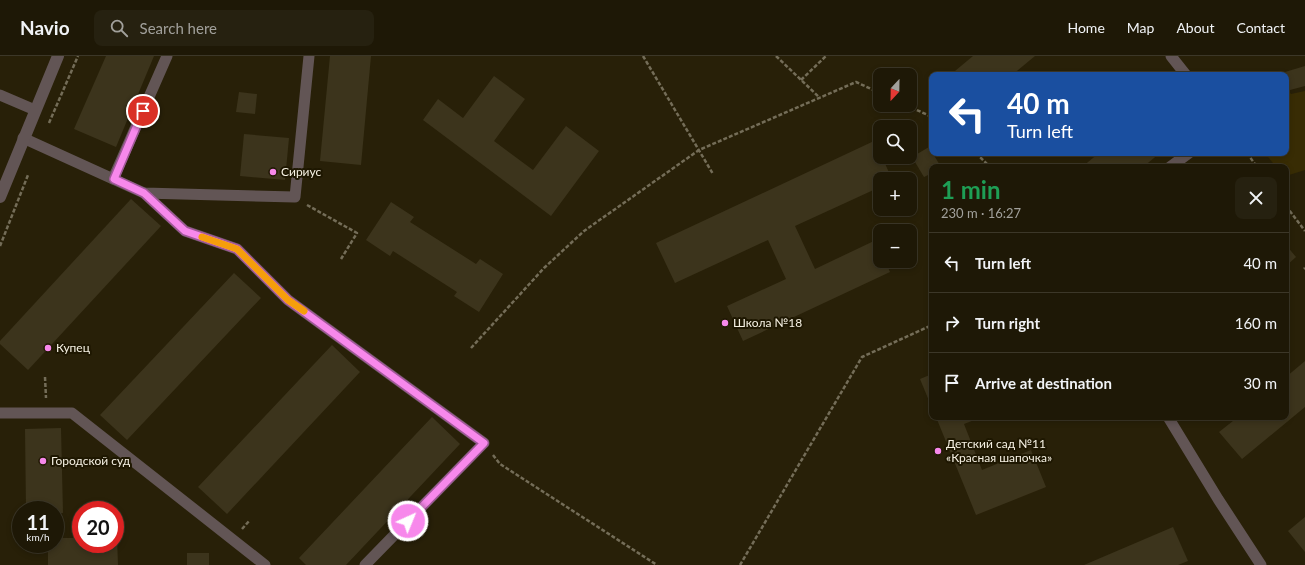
<!DOCTYPE html>
<meta charset="utf-8">
<style>
body{margin:0;font-family:Lato,sans-serif;background:#262110;color:#f1f3f6;height:100vh;display:flex;flex-direction:column;font-size:15px;white-space:nowrap}
*{box-sizing:border-box;margin:0}
p{font-size:13px;color:#a1a09b}
.icon{flex:none;width:22px;height:22px;fill:none;stroke:currentColor;stroke-width:2;stroke-linecap:round;stroke-linejoin:round}
.map{position:relative;flex:1;overflow:hidden}
.sheet{position:absolute;left:929px;top:108px;width:360px;height:256px;display:flex;flex-direction:column;background:#1e1806;border-radius:8px;box-shadow:0 2px 6px #0003,0 0 0 1px #3c3728}
.sheet>*{flex:none}
.banner{position:absolute;left:929px;top:16px;width:360px;height:84px;border-radius:8px;box-shadow:0 2px 6px #0003,0 0 0 1px #3c3728;background:#1a4fa0;color:#fff;overflow:hidden}
.needle{width:26px;rotate:202deg}
.tools{position:absolute;left:873px;top:12px;display:grid;gap:8px}
.tools a{display:grid;place-items:center;width:44px;height:44px;border-radius:8px;background:#1e1806;box-shadow:0 2px 6px #0003,0 0 0 1px #3c3728;font-size:20px}
.speed{position:absolute;left:12px;top:445px;display:flex;gap:8px;font-size:20px;font-weight:700;text-align:center}
.speed>*{display:grid;place-content:center;width:52px;height:52px;border-radius:50%;background:#1e1806;box-shadow:0 2px 6px #0003,0 0 0 1px #3c3728;line-height:1}
.speed small{font-size:10px;font-weight:400}
.speed .limit{border:6px solid #d22;background:#fff;color:#111}
.pin{position:absolute;display:grid;place-items:center;width:34px;height:34px;color:#fff;margin:-17px;border:2px solid #fff;border-radius:50%;box-shadow:0 1px 4px #0007}
.me{position:absolute;width:44px;margin:-22px;rotate:44deg;stroke-linejoin:round;filter:drop-shadow(0 0 3px #0008)}
.turn{display:flex;align-items:center;gap:14px;height:84px;padding:0 12px;font-size:18px}
.turn .icon{width:52px;height:52px;stroke-width:2.5}
.turn b{display:block;font-size:28px;line-height:34px}
.round{display:grid;place-items:center;flex:none;width:42px;height:42px;border-radius:8px;background:#262110}
.head{display:flex;align-items:center;justify-content:space-between;height:68px;padding:0 12px}
h1{font-size:24px;font-weight:700;line-height:30px;color:#1e9e55}
ul{padding:0;list-style:none}
li{display:flex;align-items:center;gap:12px;height:60px;padding:0 12px;border-top:1px solid #3c3728}
li div{flex:1}
li b{display:block;font-size:15px}
li em{font-style:normal}
header{display:flex;align-items:center;gap:24px;box-sizing:border-box;height:56px;padding:0 20px;background:#1e1806;border-bottom:1px solid #3c3728}
header strong{font-size:19px}
nav{display:flex;gap:22px;margin-inline-start:auto;font-size:14px}
.search{width:280px;height:36px;background:#262110;display:flex;align-items:center;gap:10px;box-sizing:border-box;padding:0 14px;border-radius:8px;color:#a1a09b;font-size:15px}
.map>svg:first-child{display:block}
</style>
<header>
<strong>Navio</strong>
<div class="search"><svg class="icon" aria-label="search" viewBox="0 0 24 24"><circle cx="10" cy="10" r="6"/><path d="M15 15l6 6"/></svg>Search here</div>
<nav><a>Home</a><a>Map</a><a>About</a><a>Contact</a></nav>
</header>
<div class="map">
<svg width="1305" height="509" viewBox="0 0 1305 509">
<rect width="100%" height="100%" fill="#282008"/>
<!-- green -->
<polygon fill="#382c04" points="1286,31 1291,38 1305,35 1305,114 1289,119 1286,117 1286,111 1276,111 1265,97 1286,97"/>
<!-- building -->
<g fill="#3c341c">
<polygon points="106,0 154,0 116,91 74,73"/>
<polygon points="330,0 371,0 361,109 320,105"/>
<polygon points="973,0 1035,0 1012,19 958,19 955,15"/>
<polygon points="1305,10 1305,30 1290,34 1285,16"/>
<polygon points="494,20 525,43 494,85 533,114 566,70 599,95 551,160 423,64 438,43 463,62"/>
<polygon points="239,36 257,38 255,58 236,56"/>
<polygon points="244,78 289,82 285,124 240,120"/>
<polygon points="874,85 880,97 880,101 882,101 892,123 880,123 880,131 795,170 815,213 876,184 880,194 880,205 885,205 890,216 743,285 727,250 786,223 768,184 675,227 656,187"/>
<polygon points="929,91 941,111 932,111 932,117 924,121 912,101"/>
<polygon points="1099,97 1160,97 1143,111 1082,111"/>
<polygon points="131,143 161,170 28,314 0,288 0,285"/>
<polygon points="391,146 414,161 410,166 476,208 480,203 503,218 479,256 454,240 457,236 393,195 390,200 366,184"/>
<polygon points="1286,189 1296,201 1286,210"/>
<polygon points="234,217 261,242 127,384 100,359"/>
<polygon points="332,289 360,316 227,458 198,431"/>
<polygon points="1305,305 1305,351 1242,403 1219,376 1238,361 1286,361 1286,321"/>
<polygon points="932,318 932,352 920,323"/>
<polygon points="432,361 460,388 346,509 306,509 299,502"/>
<polygon points="936,361 982,361 964,368 982,414 1031,394 1046,431 976,459"/>
<polygon points="61,372 63,457 55,458 55,454 26,454 25,373"/>
<polygon points="1305,461 1305,496 1288,475"/>
<polygon points="1173,471 1188,505 1178,509 1084,509"/>
<polygon points="115,481 117,481 118,509 48,509 48,488 55,488 55,482 81,482 81,488 115,488"/>
<rect x="187" y="497" width="22" height="12"/>
</g>
<g fill="none" stroke-linecap="round" stroke-linejoin="round">
<!-- path -->
<g stroke="#746d58" stroke-width="2.5" stroke-dasharray="4 2" stroke-linecap="butt">
<polyline points="643,0 713,118"/>
<polyline points="776,0 820,42"/>
<polyline points="801,24 826,0"/>
<polyline points="906,49 932,61"/>
<polyline points="49,67 78,0"/>
<polyline points="976,97 990,111"/>
<polyline points="1247,97 1257,111"/>
<polyline points="307,149 357,177 341,203"/>
<polyline points="1286,150 1305,175"/>
<polyline points="0,190 28,119"/>
<polyline points="1304,213 1305,212"/>
<polyline points="471,292 544,212 584,175 699,94 856,26 880,37"/>
<polyline points="45,321 46,342"/>
<polyline points="493,399 500,408 657,509"/>
<polyline points="242,473 250,464"/>
<polyline points="740,509 862,301 932,269"/>
</g>
<!-- service -->
<g stroke="#625555" stroke-width="11">
<polyline points="1171,0 1186,19"/>
<polyline points="0,39 35,54"/>
<polyline points="23,82 144,137 295,141 309,0"/>
<polyline points="1170,111 1189,97"/>
<polyline points="113,123 167,0"/>
<polyline points="144,137 185,175 237,193 288,244 484,387 365,509"/>
<polyline points="0,357 72,357 265,509"/>
<polyline points="1168,361 1218,443 1261,509"/>
</g>
<!-- tertiary -->
<polyline stroke="#625555" stroke-width="12" points="0,141 58,0"/>
</g>
<g fill="none" stroke-linecap="round" stroke-linejoin="round">
<defs>
<polyline id="route" points="143,55 114,123 144,137 185,175 237,193 288,244 484,387 408,465"/>
</defs>
<!-- route casing -->
<use href="#route" stroke="#a15899" stroke-width="10"/>
<!-- route -->
<use href="#route" stroke="#f788eb" stroke-width="7"/>
<!-- slow -->
<polyline stroke="#f59e0b" stroke-width="7" points="202,181 237,193 288,244 304,255"/>
</g>
<!-- markers -->
<g fill="#f788eb" stroke="#1e1701" stroke-width="1.5">
<circle cx="273" cy="116" r="4"/>
<circle cx="725" cy="267" r="4"/>
<circle cx="48" cy="292" r="4"/>
<circle cx="938" cy="395" r="4"/>
<circle cx="43" cy="405" r="4"/>
</g>
<g text-anchor="middle" stroke-width="4" stroke-linejoin="round" paint-order="stroke">
<!-- poi labels -->
<g font-size="12" fill="#f7f2e4" stroke="#1e1701" text-anchor="start">
<text x="281" y="120">Сириус</text>
<text x="733" y="271">Школа №18</text>
<text x="56" y="296">Купец</text>
<text x="946" y="392">Детский сад №11<tspan x="946" dy="14">«Красная шапочка»</tspan></text>
<text x="51" y="409">Городской суд</text>
</g>
</g>
</svg>
<div class="tools">
<a><svg class="needle" viewBox="-14 -14 28 28"><path d="M0-13l5 13h-10z" fill="#e53935"/><path d="M0 13l5-13h-10z" fill="#a1a09b"/></svg></a>
<a><svg class="icon" aria-label="search" viewBox="0 0 24 24"><circle cx="10" cy="10" r="6"/><path d="M15 15l6 6"/></svg></a>
<a>+</a>
<a>−</a>
</div>
<div class="speed"><div>11<small>km/h</small></div><div class="limit">20</div></div>
<div class="pin" style="left:143px;top:55px;background:#d93025"><svg class="icon" aria-label="arrive" viewBox="0 0 24 24"><path d="M6 21V4h12l-3 4 3 4H6"/></svg></div>
<svg class="me" style="left:408px;top:465px" viewBox="-20 -20 40 40"><circle r="17" fill="#f788eb" stroke="#fff" stroke-width="3"/><path d="M0-11L8 9 0 5-8 9z" fill="#fff"/></svg>
<div class="banner">
<div class="turn"><svg class="icon" aria-label="left" viewBox="0 0 24 24"><path d="M17 20v-9H6M10 6l-5 5 5 5"/></svg><div><b>40 m</b>Turn left</div></div>
</div>
<section class="sheet">
<div class="head"><div><h1>1 min</h1><p>230 m · 16:27</p></div><a class="round"><svg class="icon" aria-label="close" viewBox="0 0 24 24"><path d="M6 6l12 12M18 6L6 18"/></svg></a></div>
<ul>
<li><svg class="icon" aria-label="left" viewBox="0 0 24 24"><path d="M17 20v-9H6M10 6l-5 5 5 5"/></svg><div><b>Turn left</b></div><em>40 m</em></li>
<li><svg class="icon" aria-label="right" viewBox="0 0 24 24"><path d="M7 20v-9h11M14 6l5 5-5 5"/></svg><div><b>Turn right</b></div><em>160 m</em></li>
<li><svg class="icon" aria-label="arrive" viewBox="0 0 24 24"><path d="M6 21V4h12l-3 4 3 4H6"/></svg><div><b>Arrive at destination</b></div><em>30 m</em></li>
</ul>
</section>
</div>
